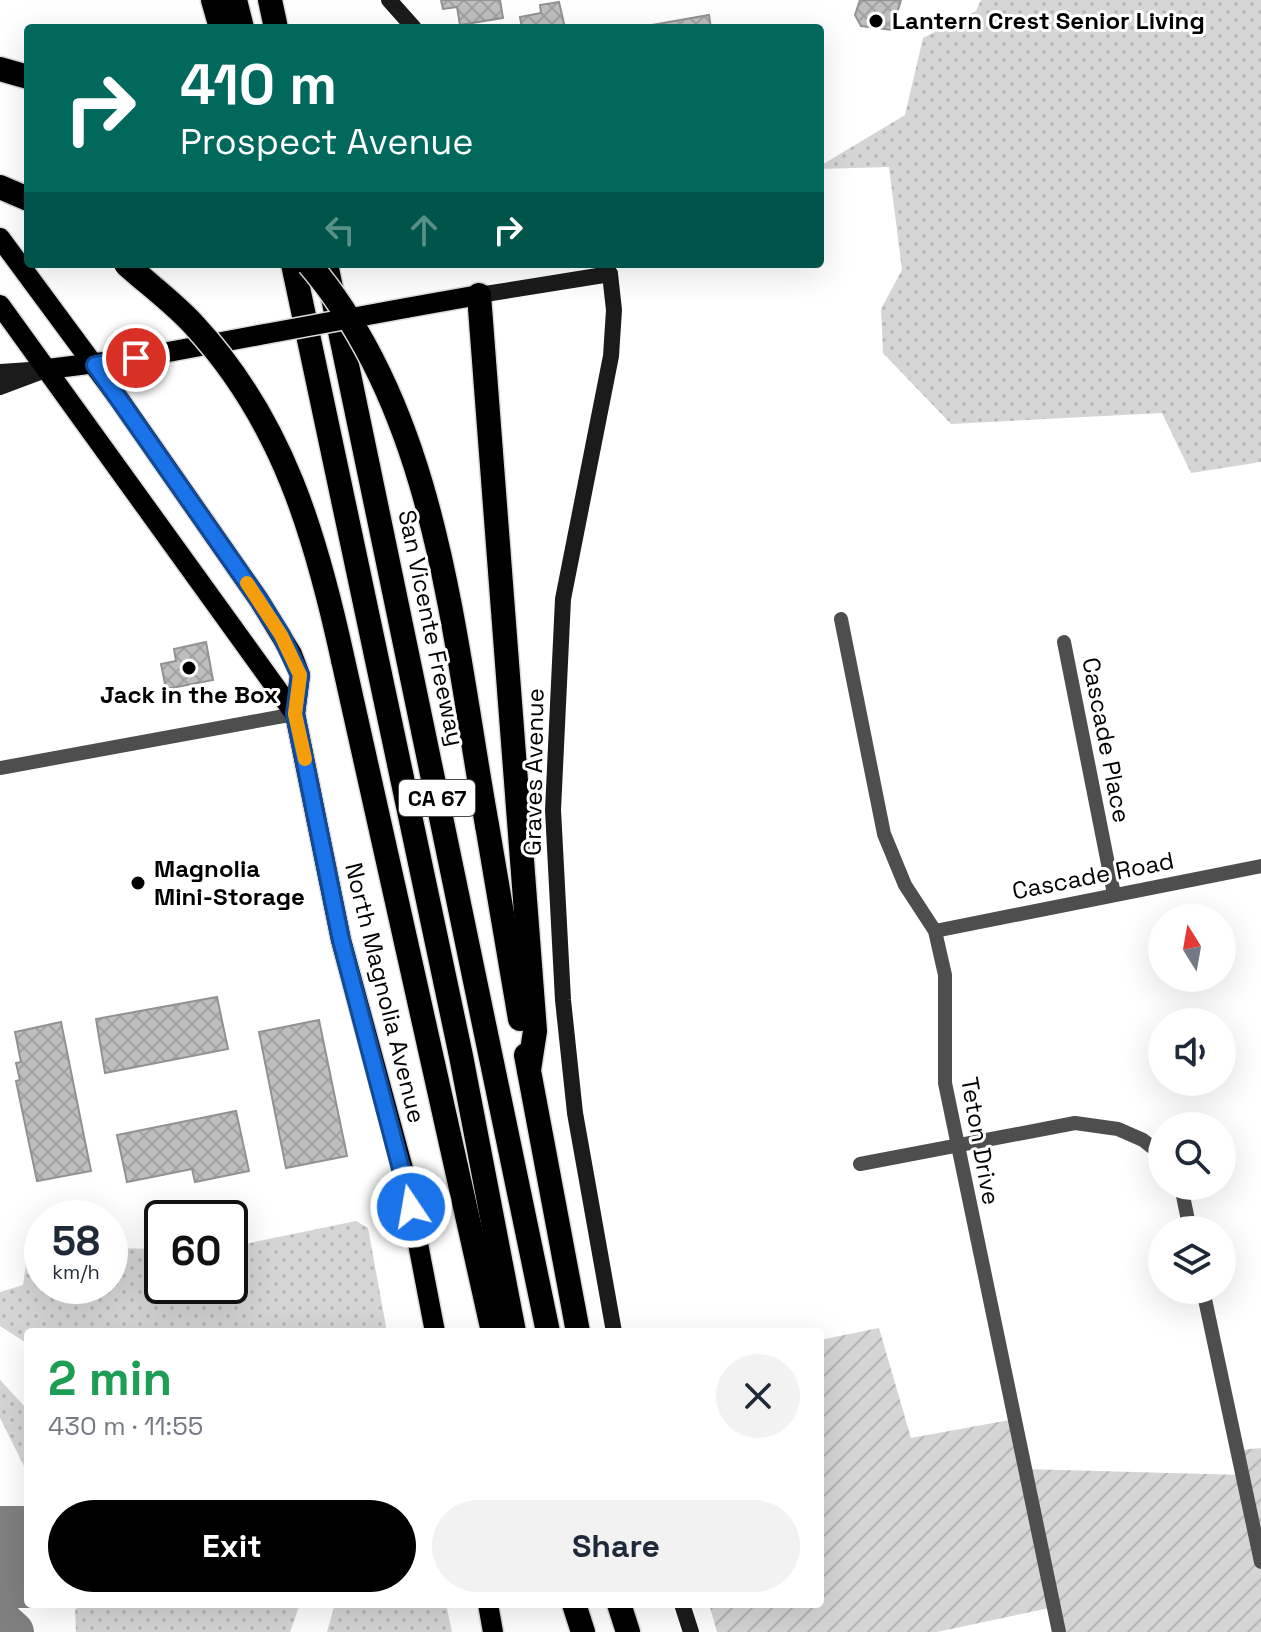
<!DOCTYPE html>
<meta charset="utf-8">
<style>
body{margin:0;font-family:"Space Grotesk",sans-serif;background:#f2f2f3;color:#1f2937;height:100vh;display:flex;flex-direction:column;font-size:30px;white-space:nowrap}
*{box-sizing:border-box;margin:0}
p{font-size:26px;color:#747a83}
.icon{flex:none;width:44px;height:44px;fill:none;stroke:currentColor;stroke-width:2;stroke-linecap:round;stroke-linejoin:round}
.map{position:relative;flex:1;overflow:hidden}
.details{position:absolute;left:24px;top:1328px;width:800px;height:280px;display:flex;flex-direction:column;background:#fff;border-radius:8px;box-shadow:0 8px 32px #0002}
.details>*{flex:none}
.banner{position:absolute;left:24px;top:24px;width:800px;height:244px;border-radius:8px;box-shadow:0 8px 32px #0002;background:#00695c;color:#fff;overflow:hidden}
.needle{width:52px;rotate:349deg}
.buttons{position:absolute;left:1148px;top:904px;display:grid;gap:16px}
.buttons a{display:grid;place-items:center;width:88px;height:88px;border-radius:50%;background:#fff;box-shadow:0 8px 32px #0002;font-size:40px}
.speed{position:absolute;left:24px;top:1200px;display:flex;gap:16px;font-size:40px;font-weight:700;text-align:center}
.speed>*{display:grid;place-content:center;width:104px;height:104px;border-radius:50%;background:#fff;box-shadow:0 8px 32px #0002;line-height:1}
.speed small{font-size:20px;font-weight:400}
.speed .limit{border:4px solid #111;border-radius:12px;background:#fff;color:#111}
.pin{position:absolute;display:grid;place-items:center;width:68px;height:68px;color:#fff;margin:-34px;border:4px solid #fff;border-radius:50%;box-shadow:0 2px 8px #0007}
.me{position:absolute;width:88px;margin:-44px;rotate:348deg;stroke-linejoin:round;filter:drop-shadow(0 0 6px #0008)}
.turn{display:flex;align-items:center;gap:28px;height:168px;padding:0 24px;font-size:36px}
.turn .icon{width:104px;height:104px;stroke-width:2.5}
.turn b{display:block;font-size:56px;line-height:68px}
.lanes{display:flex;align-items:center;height:76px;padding:0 24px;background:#0003;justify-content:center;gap:40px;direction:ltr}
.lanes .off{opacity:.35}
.round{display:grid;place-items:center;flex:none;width:84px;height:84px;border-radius:42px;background:#f2f2f3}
.summary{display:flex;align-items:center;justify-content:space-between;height:136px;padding:0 24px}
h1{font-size:48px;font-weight:700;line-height:60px;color:#1e9e55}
.primary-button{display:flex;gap:16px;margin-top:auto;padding:16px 24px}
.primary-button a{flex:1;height:92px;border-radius:48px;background:#000;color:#fff;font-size:32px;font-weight:700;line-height:92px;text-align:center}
.primary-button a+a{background:#f2f2f3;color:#1f2937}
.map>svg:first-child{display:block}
</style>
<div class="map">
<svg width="1261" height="1632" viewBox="0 0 1261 1632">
<defs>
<pattern id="grass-dots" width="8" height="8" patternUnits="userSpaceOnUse" patternTransform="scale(2)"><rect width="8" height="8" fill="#d5d5d5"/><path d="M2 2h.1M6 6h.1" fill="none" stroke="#b5b5b5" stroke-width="1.8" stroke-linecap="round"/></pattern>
<pattern id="garden-furrows" width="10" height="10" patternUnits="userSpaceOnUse" patternTransform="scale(2)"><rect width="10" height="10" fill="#d5d5d5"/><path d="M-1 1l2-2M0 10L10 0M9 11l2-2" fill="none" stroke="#b5b5b5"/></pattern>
<pattern id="building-cross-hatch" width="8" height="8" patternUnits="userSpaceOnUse" patternTransform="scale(2)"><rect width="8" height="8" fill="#bebebe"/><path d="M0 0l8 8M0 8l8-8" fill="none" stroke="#a2a2a2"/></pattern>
</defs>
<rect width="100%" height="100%" fill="#fff"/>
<!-- grass -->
<g fill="url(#grass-dots)">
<polygon points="981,0 1261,0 1261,462 1191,473 1162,413 951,424 883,353 881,309 902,270 889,167 820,169 820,166 905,115 923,38 976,11"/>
<polygon points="356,1221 368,1228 387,1332 28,1332 28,1344 0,1326 0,1292 23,1285 28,1250 42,1247 42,1286 110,1286 110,1248 162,1249 162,1286 230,1286 230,1247"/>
<polygon points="0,1380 28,1410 28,1474 0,1418"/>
<polygon points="278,1604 300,1604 290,1632 76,1632 75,1609 82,1606 257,1608"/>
<polygon points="335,1604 446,1604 452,1632 327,1632"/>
</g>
<!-- garden -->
<polygon fill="url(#garden-furrows)" points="879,1328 911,1438 1015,1419 1025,1469 1243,1475 1239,1450 1261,1448 1261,1632 1059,1632 1054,1607 937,1632 717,1632 709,1604 820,1604 820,1340"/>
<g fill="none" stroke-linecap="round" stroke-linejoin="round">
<!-- taxiway -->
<polyline stroke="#808080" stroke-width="40" points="0,1619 14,1632"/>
<!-- runway -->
<polyline stroke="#808080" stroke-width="102" points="0,1557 28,1557"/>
</g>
<!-- building -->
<g fill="url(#building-cross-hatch)" stroke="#929292" stroke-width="2">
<polygon points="441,0 500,0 503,18 460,25 457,7 443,9"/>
<polygon points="860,0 901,0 892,30 861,26 855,15"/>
<polygon points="559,2 565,28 522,28 520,17 541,13 540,5"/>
<polygon points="709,15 711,28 635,28"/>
<polygon points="206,642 213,680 166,689 161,664 176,661 174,649"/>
<polygon points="217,997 228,1049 105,1073 96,1019"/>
<polygon points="319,1020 347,1156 286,1168 259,1032"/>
<polygon points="61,1022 91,1171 37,1181 16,1081 20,1080 16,1063 21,1062 15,1032"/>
<polygon points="236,1111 249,1171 195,1182 192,1169 127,1182 117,1135"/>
</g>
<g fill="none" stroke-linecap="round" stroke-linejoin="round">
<defs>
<g id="primary">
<polyline points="0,238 119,399 259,600 292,654 300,675 295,714 341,940 405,1176 435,1332"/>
<polyline points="0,305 295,714"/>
<polyline points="406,308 479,295"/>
<polyline points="48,369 136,358 265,334"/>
<polyline points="488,1604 493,1632"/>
</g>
<g id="highway">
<polyline points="213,0 221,28"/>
<polyline points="235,0 242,28"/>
<polyline points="270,0 276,28"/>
<polyline points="0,69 28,77"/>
<polyline points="0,187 28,199"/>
<polyline points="293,264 461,1056 514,1332"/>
<polyline points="326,264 548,1332"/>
<polyline points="479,295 535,1031 529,1070"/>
<polyline points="343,660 493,1332"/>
<polyline points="487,825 520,1019"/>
<polyline points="526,1055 578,1332"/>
<polyline points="574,1604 583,1632"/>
<polyline points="619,1604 628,1632"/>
</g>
</defs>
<!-- primary casing -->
<use href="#primary" stroke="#dbdbdb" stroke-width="23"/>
<!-- highway casing -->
<use href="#highway" stroke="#dbdbdb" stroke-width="27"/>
<!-- street -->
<g stroke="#4e4e4e" stroke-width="14">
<polyline points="841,619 884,834 905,885 935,931 945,975 945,1083 1059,1632"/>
<polyline points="1064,642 1114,894"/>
<polyline points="0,768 295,714"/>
<polyline points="935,931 1261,866"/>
<polyline points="860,1164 1075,1123 1118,1129 1143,1140 1162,1155"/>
<polyline points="1181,1186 1190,1230"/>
<polyline points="1203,1290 1261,1562"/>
</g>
<!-- secondary -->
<g stroke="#1b1b1b" stroke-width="16">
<polyline points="389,0 414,28"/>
<polyline points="604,264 610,274 614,310 611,356 563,599 553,810 563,1000 575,1113 614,1332"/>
<polyline points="479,295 610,274"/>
<polyline points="0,372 30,370"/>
<polyline points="0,387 48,369"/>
<polyline points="682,1604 691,1632"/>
</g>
<!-- primary -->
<use href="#primary" stroke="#000" stroke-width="20"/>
<!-- highway -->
<use href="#highway" stroke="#000" stroke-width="24"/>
<defs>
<polyline id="primary-bridge" points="265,334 406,308"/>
<g id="highway-bridge">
<path d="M126 264C148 284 174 303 194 325 283 421 316 536 343 660"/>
<path d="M309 264C438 415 453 637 487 825"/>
</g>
</defs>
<!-- primary-bridge casing -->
<use href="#primary-bridge" stroke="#dbdbdb" stroke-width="23" stroke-linecap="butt"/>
<!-- highway-bridge casing -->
<use href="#highway-bridge" stroke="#dbdbdb" stroke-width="27" stroke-linecap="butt"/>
<!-- primary-bridge -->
<use href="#primary-bridge" stroke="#000" stroke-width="20"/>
<!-- highway-bridge -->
<use href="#highway-bridge" stroke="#000" stroke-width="24"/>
</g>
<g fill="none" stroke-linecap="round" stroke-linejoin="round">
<defs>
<polyline id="route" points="136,358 95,365 259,600 281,635 300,675 295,714 341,940 411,1207"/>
</defs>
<!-- route casing -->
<use href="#route" stroke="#114b97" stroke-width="20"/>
<!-- route -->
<use href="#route" stroke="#1a73e8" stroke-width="14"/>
<!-- slow -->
<polyline stroke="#f59e0b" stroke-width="14" points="247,583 281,635 300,675 295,714 305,759"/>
</g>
<!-- markers -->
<g fill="#000" stroke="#fff" stroke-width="3">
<circle cx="876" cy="21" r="8"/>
<circle cx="189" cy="668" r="8"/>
<circle cx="138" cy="883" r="8"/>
</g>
<g text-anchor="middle" stroke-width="6" stroke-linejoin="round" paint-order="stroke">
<!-- shield labels -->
<rect fill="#fff" stroke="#4c4c4c" stroke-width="2" x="399" y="780" width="76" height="36" rx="6"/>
<g font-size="22" font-weight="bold" fill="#000">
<text x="437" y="806">CA 67</text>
</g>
<!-- poi labels -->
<g font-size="24" font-weight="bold" fill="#000" stroke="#fff" text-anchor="start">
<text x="892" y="29">Lantern Crest Senior Living</text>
<text x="189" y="703" text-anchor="middle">Jack in the Box</text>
<text x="154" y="877">Magnolia<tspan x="154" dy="28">Mini-Storage</tspan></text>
</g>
<!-- street labels -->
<g font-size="24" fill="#000" stroke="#fff">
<text transform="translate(431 628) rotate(78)" y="8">San Vicente Freeway</text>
<text transform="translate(1106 740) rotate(79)" y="8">Cascade Place</text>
<text transform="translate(534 772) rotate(-89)" y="8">Graves Avenue</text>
<text transform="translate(1093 876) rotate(-11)" y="8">Cascade Road</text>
<text transform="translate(385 993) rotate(76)" y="8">North Magnolia Avenue</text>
<text transform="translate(980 1141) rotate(80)" y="8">Teton Drive</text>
</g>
</g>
</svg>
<div class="buttons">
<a><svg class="needle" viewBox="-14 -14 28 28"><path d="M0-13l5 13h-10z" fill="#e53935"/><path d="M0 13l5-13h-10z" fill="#747a83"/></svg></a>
<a><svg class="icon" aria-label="sound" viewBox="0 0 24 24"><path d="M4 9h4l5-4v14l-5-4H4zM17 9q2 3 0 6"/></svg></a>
<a><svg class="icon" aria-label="search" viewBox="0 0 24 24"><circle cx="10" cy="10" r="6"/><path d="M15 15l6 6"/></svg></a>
<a><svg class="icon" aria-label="layers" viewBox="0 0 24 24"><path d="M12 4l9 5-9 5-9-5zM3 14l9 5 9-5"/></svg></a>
</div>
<div class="speed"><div>58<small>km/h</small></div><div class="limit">60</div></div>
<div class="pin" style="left:136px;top:358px;background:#d93025"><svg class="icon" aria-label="arrive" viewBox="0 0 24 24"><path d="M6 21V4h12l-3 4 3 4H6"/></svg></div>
<svg class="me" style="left:411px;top:1207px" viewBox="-20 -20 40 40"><circle r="17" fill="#1a73e8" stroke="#fff" stroke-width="3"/><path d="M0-11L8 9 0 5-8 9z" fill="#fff"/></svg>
<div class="banner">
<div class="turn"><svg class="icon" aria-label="right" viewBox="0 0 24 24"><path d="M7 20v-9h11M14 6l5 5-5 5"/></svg><div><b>410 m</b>Prospect Avenue</div></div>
<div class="lanes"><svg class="icon off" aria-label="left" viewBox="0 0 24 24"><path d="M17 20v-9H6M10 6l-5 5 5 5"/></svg><svg class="icon off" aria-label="ahead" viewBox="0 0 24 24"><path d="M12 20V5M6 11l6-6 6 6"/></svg><svg class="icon" aria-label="right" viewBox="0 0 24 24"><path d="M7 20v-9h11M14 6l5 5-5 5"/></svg></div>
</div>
<section class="details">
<div class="summary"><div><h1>2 min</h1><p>430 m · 11:55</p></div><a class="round"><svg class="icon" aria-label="close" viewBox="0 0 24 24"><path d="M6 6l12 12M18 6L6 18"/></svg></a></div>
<div class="primary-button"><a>Exit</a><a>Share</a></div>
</section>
</div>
